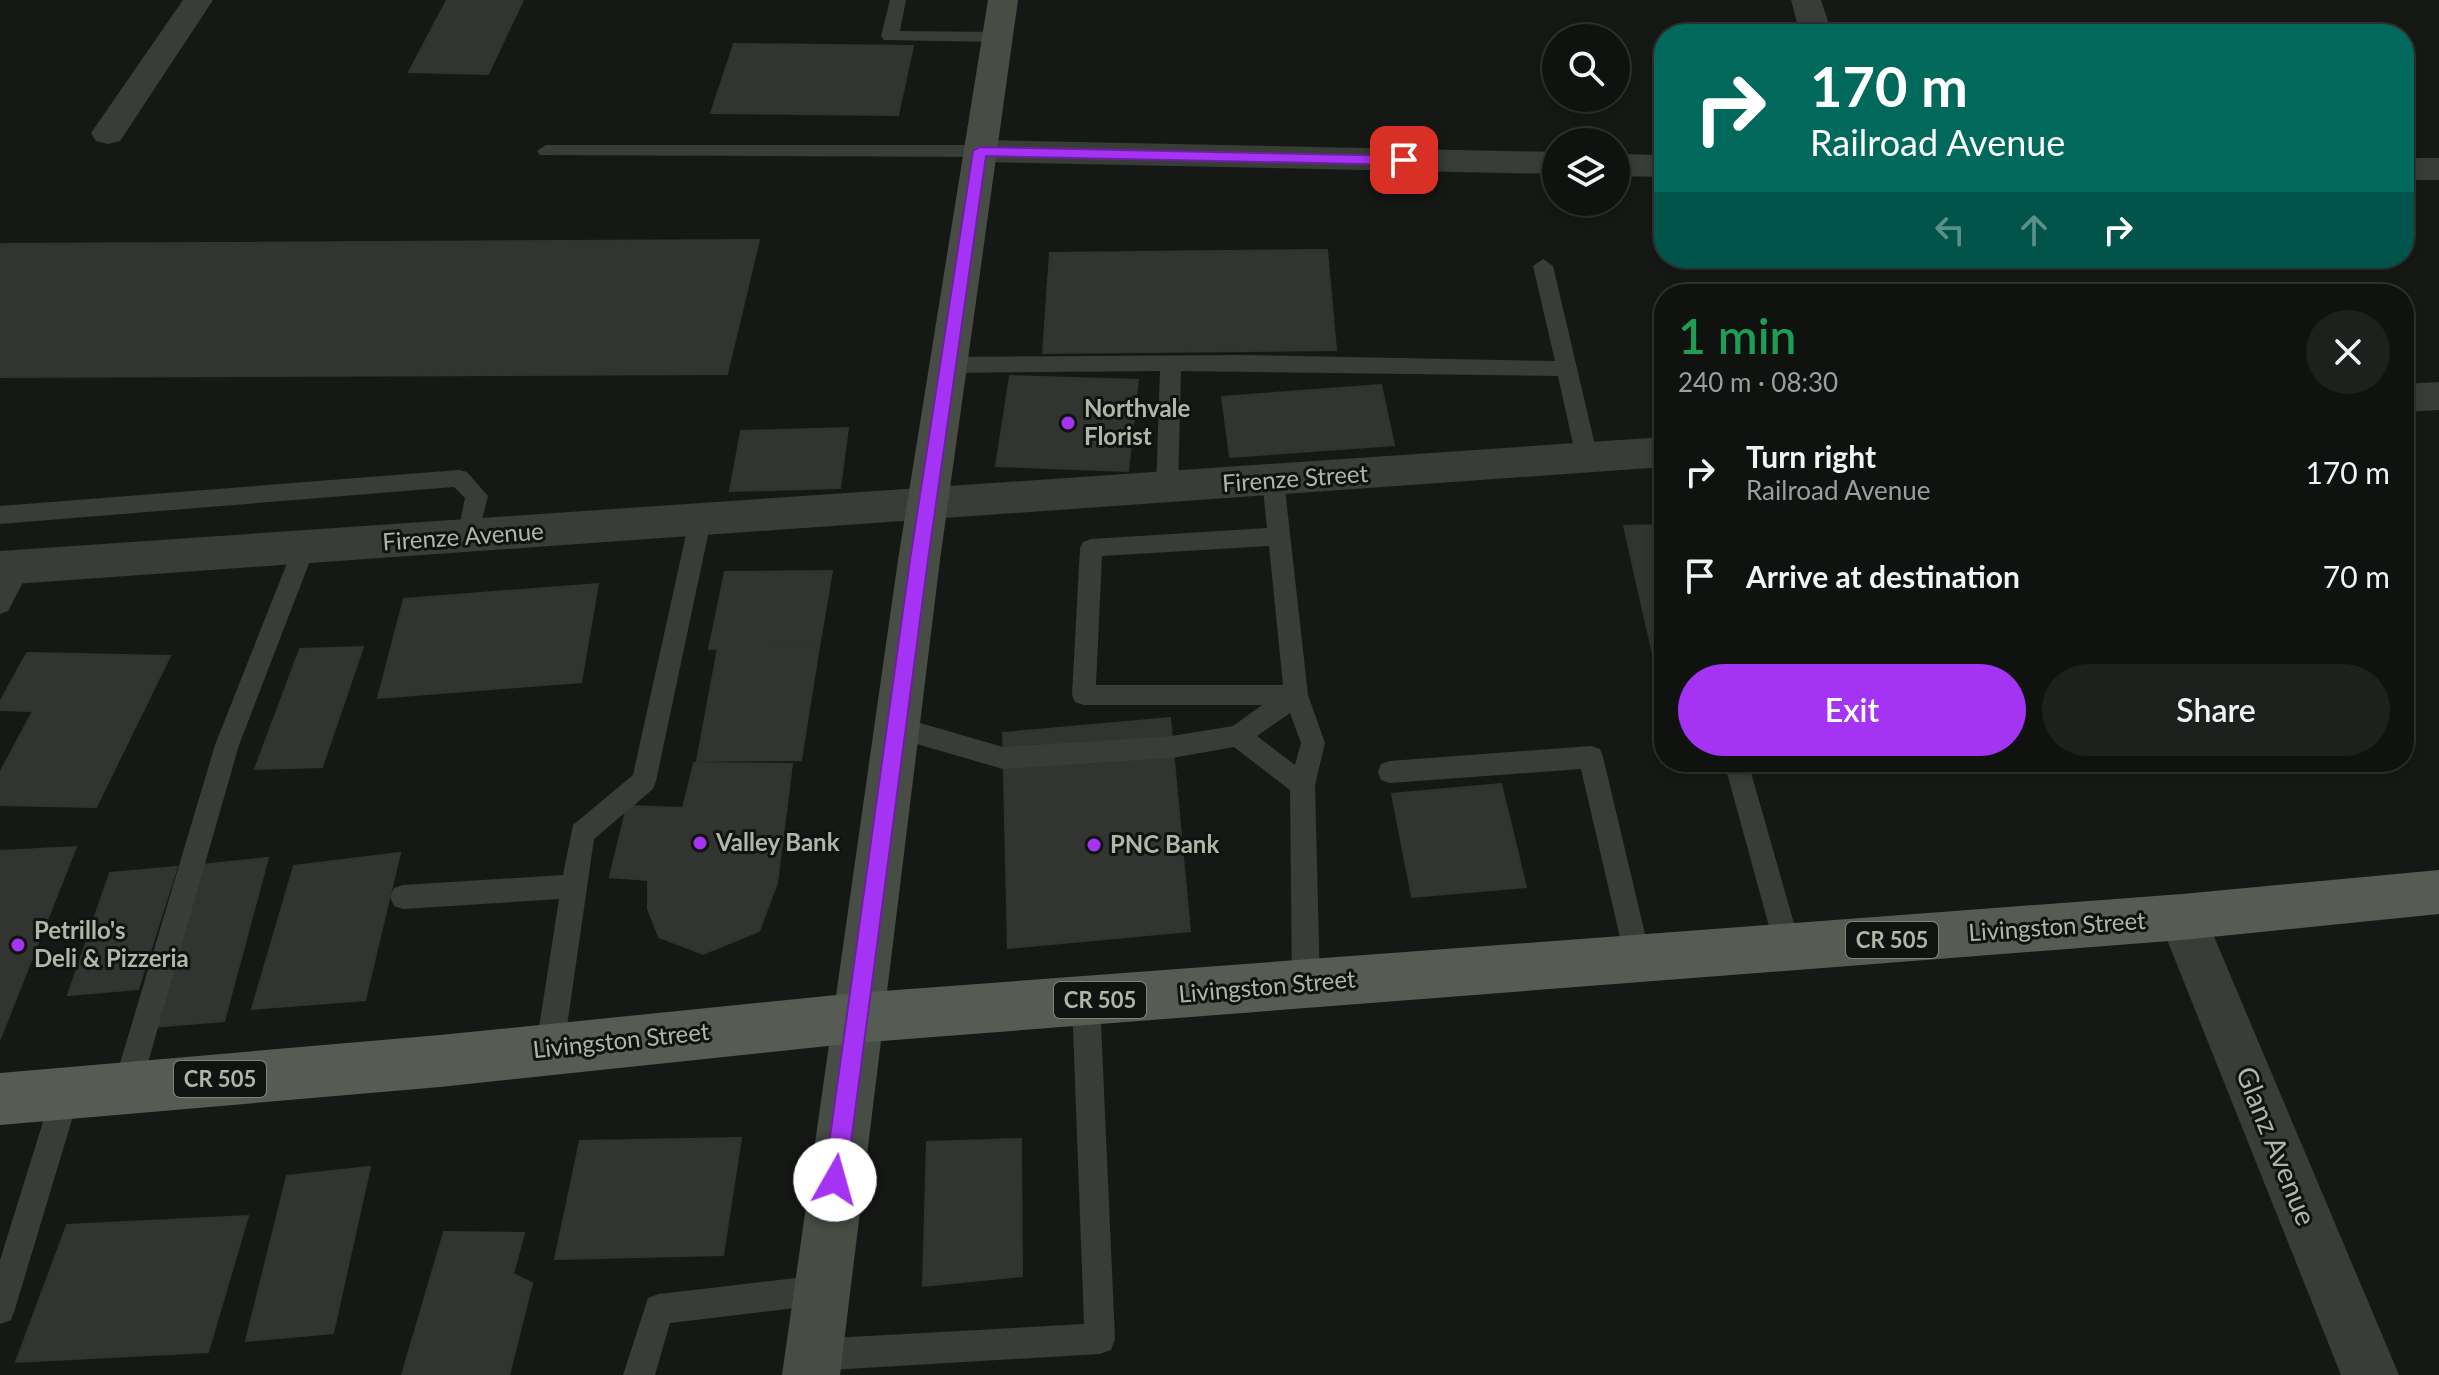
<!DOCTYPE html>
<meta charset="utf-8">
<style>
body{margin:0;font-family:Lato,sans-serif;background:#1e201e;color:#f1f3f6;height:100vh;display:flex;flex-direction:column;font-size:30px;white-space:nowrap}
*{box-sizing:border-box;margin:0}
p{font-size:26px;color:#9c9e9f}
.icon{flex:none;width:44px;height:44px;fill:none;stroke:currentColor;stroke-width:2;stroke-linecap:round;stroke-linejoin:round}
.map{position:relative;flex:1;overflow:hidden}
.side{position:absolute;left:1654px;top:284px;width:760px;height:488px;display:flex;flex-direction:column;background:#101210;border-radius:32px;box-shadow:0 4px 12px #0003,0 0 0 2px #303230}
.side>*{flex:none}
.hud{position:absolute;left:1654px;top:24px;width:760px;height:244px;border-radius:32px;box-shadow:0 4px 12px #0003,0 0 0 2px #303230;background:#00695c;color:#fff;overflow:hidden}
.buttons{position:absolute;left:1542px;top:24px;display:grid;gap:16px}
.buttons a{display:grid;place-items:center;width:88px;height:88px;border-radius:50%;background:#101210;box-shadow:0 4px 12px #0003,0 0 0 2px #303230;font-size:40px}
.pin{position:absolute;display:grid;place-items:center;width:68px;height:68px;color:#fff;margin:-34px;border-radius:16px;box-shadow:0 4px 12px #0006}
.me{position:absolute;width:88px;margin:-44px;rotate:7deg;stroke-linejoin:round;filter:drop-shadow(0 0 6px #0008)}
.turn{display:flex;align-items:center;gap:28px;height:168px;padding:0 24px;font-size:36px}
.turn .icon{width:104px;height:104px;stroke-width:2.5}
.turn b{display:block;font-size:56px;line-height:68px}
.lanes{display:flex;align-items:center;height:76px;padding:0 24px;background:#0003;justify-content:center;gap:40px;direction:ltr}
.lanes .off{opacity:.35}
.round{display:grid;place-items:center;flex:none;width:84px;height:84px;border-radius:42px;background:#1e201e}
.head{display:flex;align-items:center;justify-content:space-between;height:136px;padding:0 24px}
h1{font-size:48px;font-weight:600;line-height:60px;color:#1e9e55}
.action{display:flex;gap:16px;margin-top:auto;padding:16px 24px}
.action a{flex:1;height:92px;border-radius:48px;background:#a533f3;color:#fff;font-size:32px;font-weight:600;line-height:92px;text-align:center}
.action a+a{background:#1e201e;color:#f1f3f6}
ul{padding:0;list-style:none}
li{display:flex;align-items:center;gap:24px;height:104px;padding:0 24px}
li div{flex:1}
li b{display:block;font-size:30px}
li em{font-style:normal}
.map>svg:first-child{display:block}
</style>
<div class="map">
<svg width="2439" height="1375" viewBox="0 0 2439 1375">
<rect width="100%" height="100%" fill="#161816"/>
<!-- building -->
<g fill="#313431" stroke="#303430" stroke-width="2">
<polygon points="447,0 523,0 488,74 409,72"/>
<polygon points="734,44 913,46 898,115 711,113"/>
<polygon points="759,240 727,374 0,377 0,244"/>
<polygon points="1327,250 1336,350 1043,353 1050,253"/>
<polygon points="1010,376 1138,380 1128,471 996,466"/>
<polygon points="1381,385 1394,445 1230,457 1222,397"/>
<polygon points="848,428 840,488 730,491 741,431"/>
<polygon points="1664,525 1664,681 1659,681 1624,526"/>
<polygon points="832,571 819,647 709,649 725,572"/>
<polygon points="598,584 581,682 378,698 404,599"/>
<polygon points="363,647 322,767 255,769 300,649"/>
<polygon points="819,647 801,760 697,761 718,648"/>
<polygon points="27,653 170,656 96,807 0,805 0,773 33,711 0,710 0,702"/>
<polygon points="1170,718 1190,931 1008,948 1003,733"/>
<polygon points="694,763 792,764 777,883 759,931 703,954 659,937 648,909 648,880 610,877 627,806 683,808"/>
<polygon points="1501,784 1526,887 1412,897 1392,794"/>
<polygon points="76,847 0,1039 0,851"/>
<polygon points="400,853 365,1000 252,1009 294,866"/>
<polygon points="268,858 224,1021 153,1027 201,865"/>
<polygon points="177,867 138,989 68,995 110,873"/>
<polygon points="741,1138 723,1255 555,1259 580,1141"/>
<polygon points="1021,1139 1022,1276 923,1286 927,1142"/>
<polygon points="370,1167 333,1333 246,1341 287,1176"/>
<polygon points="248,1216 208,1352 16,1362 67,1225"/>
<polygon points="444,1232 524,1233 513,1274 532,1283 509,1375 402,1375"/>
</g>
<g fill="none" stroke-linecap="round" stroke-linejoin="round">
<!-- lane -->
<g fill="#383d37" fill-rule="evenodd">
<polygon points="890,0 906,0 900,31 997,32 1006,37 997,42 884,40 881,36"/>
<polygon points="546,145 980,145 989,151 980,157 540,155 537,151"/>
<polygon points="1543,259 1553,266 1598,458 1587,466 1576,458 1558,376 1181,371 1178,488 1167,497 1156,488 1160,371 948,373 938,365 948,357 1243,355 1555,361 1533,266"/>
<polygon points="459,470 467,472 488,496 476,543 460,543 457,537 465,498 454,487 0,524 0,506"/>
<path d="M1273 472 1284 480 1308 695 1325 743 1315 785 1320 985 1316 994 1306 998 1296 994 1292 985 1290 790 1234 747 1172 758 1003 769 896 738 887 735 884 727 887 719 896 716 1003 747 1172 736 1233 726 1262 705H1084L1075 702 1072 695 1080 548 1083 542 1091 539 1267 528 1262 480ZM1269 546 1283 685H1096L1102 556ZM1290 713 1301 743 1295 765 1257 736Z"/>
<polygon points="700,512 708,515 711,521 656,781 653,789 594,839 564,1047 560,1057 550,1061 540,1057 536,1047 559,899 403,909 394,906 390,897 394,888 403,885 563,875 573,825 633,775 689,521 692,515"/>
<polygon points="304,539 312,542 315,548 239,745 141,1087 137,1097 127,1101 117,1097 113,1087 215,745 293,548 296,542"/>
<polygon points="20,558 28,560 31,567 8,611 0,614 0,582 12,560"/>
<polygon points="1591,746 1600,749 1603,757 1651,959 1648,968 1638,972 1628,968 1625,959 1581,769 1390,783 1381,780 1378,772 1381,764 1390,761"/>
<polygon points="1724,762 1748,762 1801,948 1797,957 1788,961 1779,957 1775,948"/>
<polygon points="1086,988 1096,992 1100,1001 1115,1339 1111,1350 1100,1354 814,1371 803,1366 798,1355 803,1344 814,1339 1084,1324 1072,1001 1076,992"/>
<polygon points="66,1079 76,1083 80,1093 15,1309 11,1320 0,1324 0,1260 52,1093 56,1083"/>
<polygon points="822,1275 833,1279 837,1290 833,1301 822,1305 670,1323 655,1375 623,1375 648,1298 659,1294"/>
</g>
<!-- street -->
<g fill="#383d37" fill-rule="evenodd">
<polygon points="183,0 213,0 120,141 108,144 96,141 91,133"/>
<polygon points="1791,0 1821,0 1832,34 1800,34"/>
<polygon points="980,140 1556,152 1556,174 980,162 968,159 963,151 968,143"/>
<polygon points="1616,154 1664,155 1664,177 1616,176"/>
<rect x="2404" y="158" width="35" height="22"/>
<polygon points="2439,382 2439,410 2404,412 2404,384"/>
<polygon points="1664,437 1664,467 0,585 0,551"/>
<polygon points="2182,894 2199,901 2399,1375 2341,1375 2158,917 2165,901"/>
</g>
<!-- secondary -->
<polygon fill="#474d45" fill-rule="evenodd" points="988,0 1018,0 940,560 840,1375 782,1375 898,560"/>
<!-- primary -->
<polygon fill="#565c53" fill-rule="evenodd" points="2439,870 2439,914 2182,940 856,1043 440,1087 0,1125 0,1073 440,1035 856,993 2182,894"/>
</g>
<!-- route -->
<polygon fill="#a533f3" stroke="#6b219e" stroke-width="2" points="980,147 1404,156 1411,160 1404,165 986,156 928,560 846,1180 843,1188 835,1191 827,1188 824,1180 910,560 973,151"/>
<!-- markers -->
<g fill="#a533f3" stroke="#111311" stroke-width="3">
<circle cx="1068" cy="423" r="8"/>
<circle cx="700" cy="843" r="8"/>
<circle cx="1094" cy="845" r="8"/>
<circle cx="18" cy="945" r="8"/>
</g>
<g text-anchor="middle" stroke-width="6" stroke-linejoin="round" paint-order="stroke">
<!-- shield labels -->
<g fill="#111311" stroke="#7f867b" stroke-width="2">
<rect x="1846" y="922" width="92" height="36" rx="6"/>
<rect x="1054" y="982" width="92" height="36" rx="6"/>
<rect x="174" y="1061" width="92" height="36" rx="6"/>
</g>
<g font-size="22" font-weight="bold" fill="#aeb8a8">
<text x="1892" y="948">CR 505</text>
<text x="1100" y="1008">CR 505</text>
<text x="220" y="1087">CR 505</text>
</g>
<!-- poi labels -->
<g font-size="24" font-weight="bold" fill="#aeb8a8" stroke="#111311" text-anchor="start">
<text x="1084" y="417">Northvale<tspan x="1084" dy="28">Florist</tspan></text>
<text x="716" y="851">Valley Bank</text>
<text x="1110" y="853">PNC Bank</text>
<text x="34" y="939">Petrillo's<tspan x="34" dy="28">Deli &amp; Pizzeria</tspan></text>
</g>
<!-- street labels -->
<g font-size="24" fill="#aeb8a8" stroke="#111311">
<text transform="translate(1295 479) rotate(-4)" y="8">Firenze Street</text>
<text transform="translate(463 537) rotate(-4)" y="8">Firenze Avenue</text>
<text transform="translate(2057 927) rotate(-4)" y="8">Livingston Street</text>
<text transform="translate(1267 987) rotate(-5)" y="8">Livingston Street</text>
<text transform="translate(621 1041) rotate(-6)" y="8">Livingston Street</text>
</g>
<!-- near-street labels -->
<g font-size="28" fill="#aeb8a8" stroke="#111311">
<text transform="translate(2276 1146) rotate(68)" y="10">Glanz Avenue</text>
</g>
</g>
</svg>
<div class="buttons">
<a><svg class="icon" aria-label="search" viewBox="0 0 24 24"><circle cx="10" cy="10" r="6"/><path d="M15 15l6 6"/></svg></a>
<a><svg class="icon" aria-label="layers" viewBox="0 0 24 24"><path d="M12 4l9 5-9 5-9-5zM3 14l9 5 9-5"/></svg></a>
</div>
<div class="pin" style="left:1404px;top:160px;background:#d93025"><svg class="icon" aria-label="arrive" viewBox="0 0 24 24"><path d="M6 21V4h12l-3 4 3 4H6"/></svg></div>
<svg class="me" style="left:835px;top:1180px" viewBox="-20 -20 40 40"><circle r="19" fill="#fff"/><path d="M0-13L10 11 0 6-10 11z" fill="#a533f3"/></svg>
<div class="hud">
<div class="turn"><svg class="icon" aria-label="right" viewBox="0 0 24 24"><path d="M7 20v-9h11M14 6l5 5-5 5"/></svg><div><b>170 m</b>Railroad Avenue</div></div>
<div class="lanes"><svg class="icon off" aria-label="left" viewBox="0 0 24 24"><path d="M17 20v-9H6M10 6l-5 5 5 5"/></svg><svg class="icon off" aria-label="ahead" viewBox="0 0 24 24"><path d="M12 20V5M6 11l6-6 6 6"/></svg><svg class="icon" aria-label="right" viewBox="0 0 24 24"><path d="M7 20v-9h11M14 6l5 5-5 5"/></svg></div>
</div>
<section class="side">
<div class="head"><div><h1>1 min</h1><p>240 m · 08:30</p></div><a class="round"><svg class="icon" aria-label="close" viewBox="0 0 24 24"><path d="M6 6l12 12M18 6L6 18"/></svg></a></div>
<ul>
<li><svg class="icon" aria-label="right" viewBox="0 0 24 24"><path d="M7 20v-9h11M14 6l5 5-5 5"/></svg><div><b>Turn right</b><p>Railroad Avenue</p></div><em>170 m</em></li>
<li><svg class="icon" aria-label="arrive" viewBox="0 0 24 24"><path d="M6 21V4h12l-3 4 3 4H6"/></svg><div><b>Arrive at destination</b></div><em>70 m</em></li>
</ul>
<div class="action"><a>Exit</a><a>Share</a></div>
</section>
</div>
